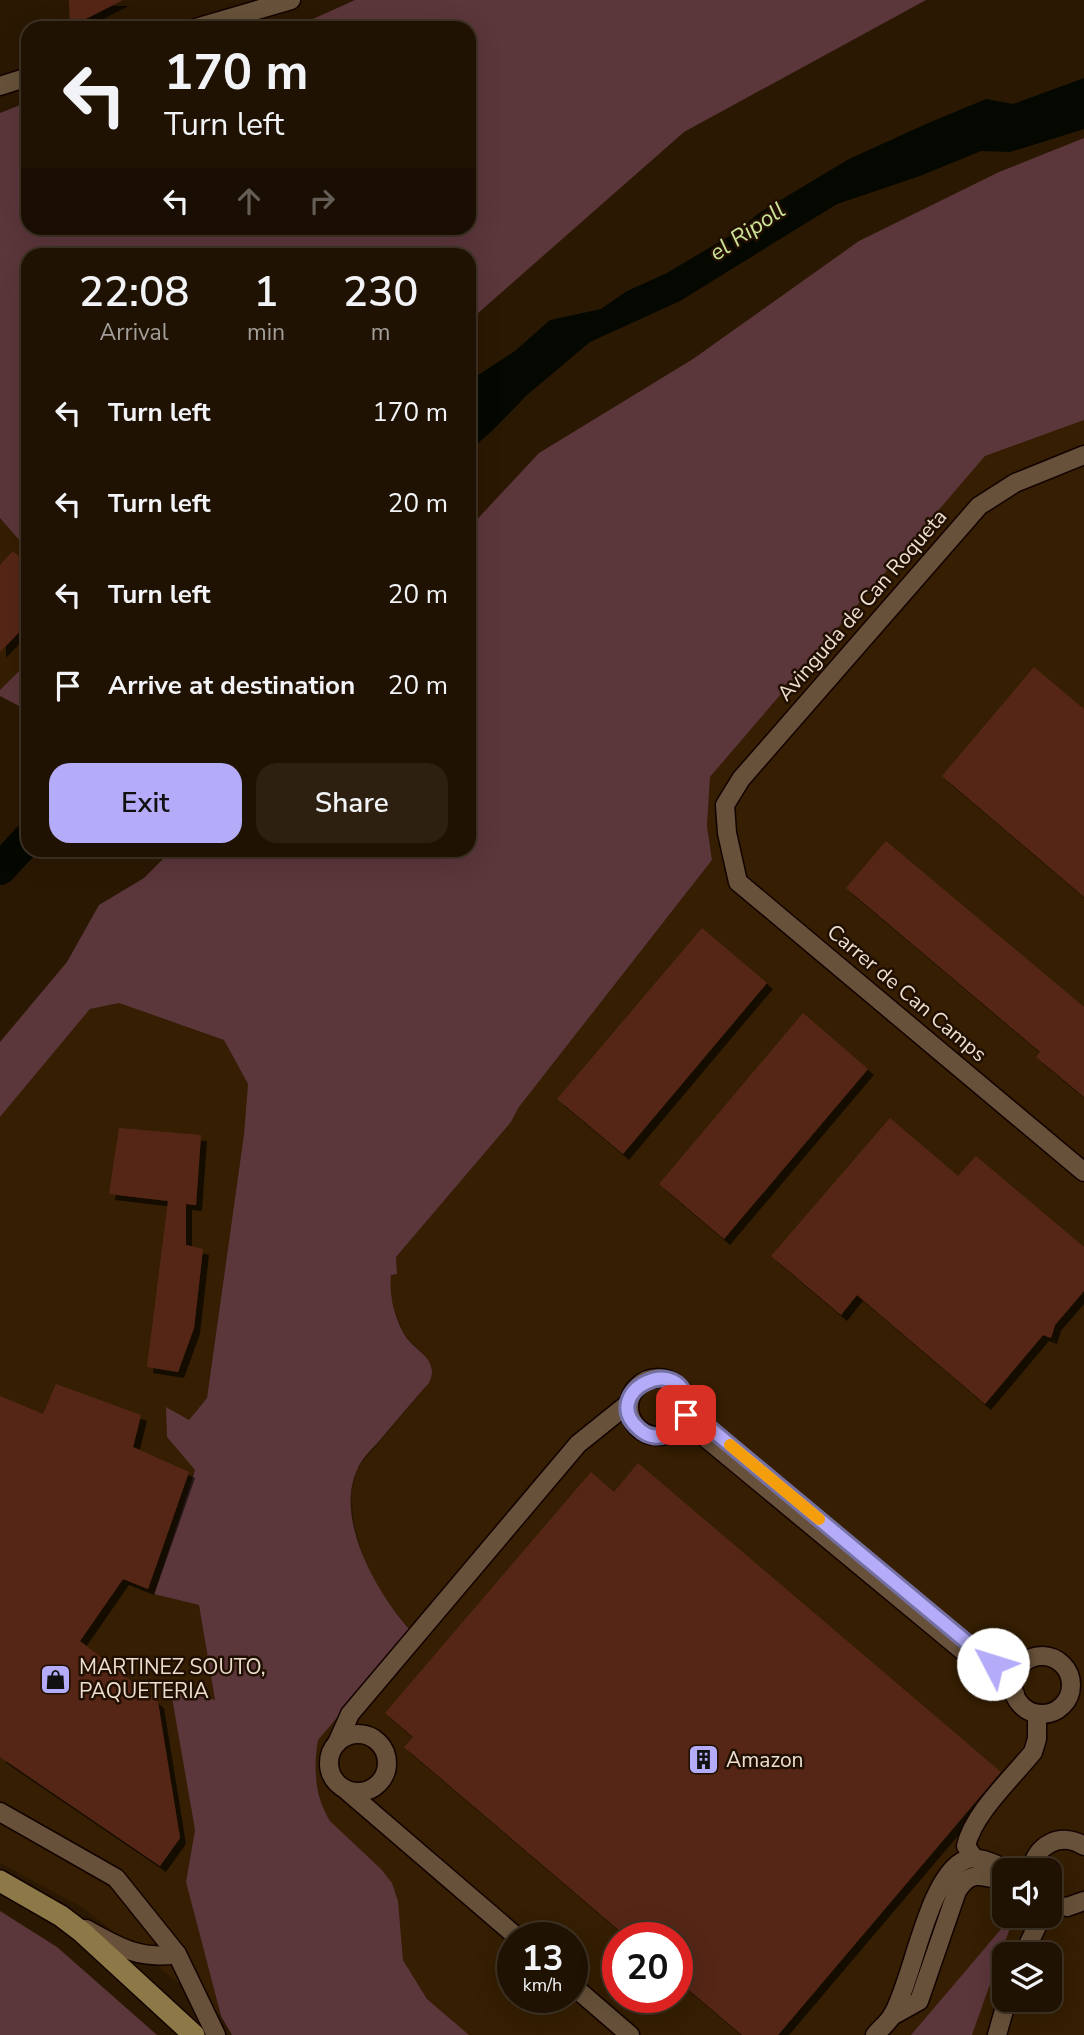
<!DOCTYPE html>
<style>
body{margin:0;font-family:"Nunito Sans",sans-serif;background:#2d2011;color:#f1f3f6;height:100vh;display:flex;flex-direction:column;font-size:26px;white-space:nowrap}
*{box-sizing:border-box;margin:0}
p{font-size:23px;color:#a29e99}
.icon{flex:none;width:38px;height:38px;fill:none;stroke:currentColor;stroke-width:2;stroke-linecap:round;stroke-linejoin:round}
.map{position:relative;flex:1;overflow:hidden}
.panel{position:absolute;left:21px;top:248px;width:455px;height:609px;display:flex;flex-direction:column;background:#201202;border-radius:21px;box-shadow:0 7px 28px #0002,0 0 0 2px #3d3224}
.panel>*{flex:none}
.hud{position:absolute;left:21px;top:21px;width:455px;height:214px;border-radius:21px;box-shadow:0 7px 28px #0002,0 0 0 2px #3d3224;background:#201202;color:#f1f3f6;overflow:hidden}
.controls{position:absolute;left:992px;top:1858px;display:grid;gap:14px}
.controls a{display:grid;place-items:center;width:70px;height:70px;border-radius:14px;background:#201202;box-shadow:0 7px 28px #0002,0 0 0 2px #3d3224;font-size:35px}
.speed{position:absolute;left:497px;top:1922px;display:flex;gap:14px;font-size:35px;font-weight:700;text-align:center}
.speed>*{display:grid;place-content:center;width:91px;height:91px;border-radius:50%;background:#201202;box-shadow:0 7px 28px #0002,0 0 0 2px #3d3224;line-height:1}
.speed small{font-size:18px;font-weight:400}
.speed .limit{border:10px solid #d22;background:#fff;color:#111}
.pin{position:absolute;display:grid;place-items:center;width:60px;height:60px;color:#fff;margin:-30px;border-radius:14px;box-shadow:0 4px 10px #0006}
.me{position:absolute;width:77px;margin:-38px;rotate:310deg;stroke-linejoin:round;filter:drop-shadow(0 0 5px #0008)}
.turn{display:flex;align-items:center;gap:24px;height:147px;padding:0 28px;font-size:32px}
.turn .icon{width:91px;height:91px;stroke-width:2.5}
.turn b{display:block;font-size:49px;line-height:60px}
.lanes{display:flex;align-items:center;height:66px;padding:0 28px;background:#0003;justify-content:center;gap:35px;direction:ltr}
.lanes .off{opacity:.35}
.eta{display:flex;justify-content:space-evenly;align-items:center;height:119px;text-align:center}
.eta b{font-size:42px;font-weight:600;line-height:49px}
.action{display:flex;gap:14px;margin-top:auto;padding:14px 28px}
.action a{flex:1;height:80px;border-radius:21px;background:#b4acf9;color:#111;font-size:28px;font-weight:600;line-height:80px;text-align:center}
.action a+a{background:#2d2011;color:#f1f3f6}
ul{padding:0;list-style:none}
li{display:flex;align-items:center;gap:21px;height:91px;padding:0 28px}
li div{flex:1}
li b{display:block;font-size:26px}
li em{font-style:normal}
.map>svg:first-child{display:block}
</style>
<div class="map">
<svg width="1084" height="2035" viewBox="0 0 1084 2035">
<defs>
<filter id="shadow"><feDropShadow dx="6" dy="6" stdDeviation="0" flood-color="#0009"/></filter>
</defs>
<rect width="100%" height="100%" fill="#2b1803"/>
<!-- built -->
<g fill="#351e01" fill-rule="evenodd">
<path d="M1084 419V2035H972L1010 1928 1002 1929 911 2035H469L427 1999 403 1960 396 1892 381 1869 330 1821 324 1812 316 1781 314 1760 317 1740 411 1631 381 1593 365 1562 355 1528 351 1495 357 1469 429 1383 432 1373V1366L424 1354 405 1336 395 1311 389 1290 391 1275 397 1274 396 1257 511 1122 519 1107 712 860 707 826 710 777 985 455ZM1004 1871H1050V1916H1004ZM513 1937H572V1997H513ZM618 1937H677V1997H618ZM1004 1955H1050V2000H1004Z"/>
<polygon points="0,518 28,550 28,662 0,690"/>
<polygon points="119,1003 224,1040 248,1084 244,1134 207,1398 189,1420 167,1408 167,1437 195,1469 154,1593 199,1605 215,1701 171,1686 195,1830 186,1882 221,2016 83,1908 0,1863 0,1117 90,1009"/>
</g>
<!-- green -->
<g fill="#5b363b">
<polygon points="355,0 926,0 684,132 469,321 469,256 28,256 28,550 0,518 0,113 28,102 28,228 469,228 469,28 302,28 304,23"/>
<path d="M1084 138V420L985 456 710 777 707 826 712 860 519 1107 511 1122 396 1257 397 1274 391 1275C389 1295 394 1316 404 1334 413 1351 441 1358 429 1383 412 1402 396 1421 380 1440 372 1449 361 1459 357 1470 334 1520 378 1595 411 1631L318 1740C313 1768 315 1797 330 1821L381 1869 392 1883 398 1901 403 1960 427 1999 469 2035H232L221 2016 186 1882 195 1830 170 1686 215 1700 199 1605 154 1594 195 1470 167 1437 166 1407 189 1420 207 1398 244 1134 248 1084 224 1040 119 1003 90 1009 0 1117V1042L67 962 99 905 144 878 171 851 469 850V528L539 453 693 359 859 241 999 172Z"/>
<polygon points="28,662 28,699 19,706 0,696 0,690"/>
<polygon points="0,1911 57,1947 157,2035 0,2035"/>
<polygon points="1002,1928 1010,1928 972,2035 911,2035"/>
</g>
<!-- water -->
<polygon fill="#040800" points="1084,78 1084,129 1010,152 981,151 920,176 837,204 680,301 590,342 527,395 493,430 469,451 469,381 515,351 550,320 601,309 627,291 665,274 738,231 759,213 849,159 926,124 986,99 1013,104"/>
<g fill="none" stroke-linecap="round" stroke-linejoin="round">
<!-- river -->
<polyline stroke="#040800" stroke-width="32" points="0,869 28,839"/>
</g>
<!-- building -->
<g fill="#552819" filter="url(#shadow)">
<polygon points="69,0 123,0 70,27"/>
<polygon points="13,551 28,565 28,623 0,652 0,565"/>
<polygon points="1034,667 1084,709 1084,897 942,776"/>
<polygon points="886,841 1084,1007 1084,1097 1036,1057 1040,1052 846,888"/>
<polygon points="702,928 767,983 623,1154 557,1099"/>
<polygon points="803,1013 868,1069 724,1239 659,1184"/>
<polygon points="890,1118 958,1176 976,1156 1084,1247 1084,1291 1055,1325 1051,1338 1043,1335 985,1404 857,1295 841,1315 771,1256"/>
<polygon points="119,1128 201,1135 196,1205 186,1204 186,1245 203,1249 194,1328 178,1372 147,1367 168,1201 109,1194"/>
<polygon points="56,1384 141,1415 133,1447 189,1472 148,1589 123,1579 80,1641 158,1702 180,1838 160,1866 0,1757 0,1396 43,1414"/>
<polygon points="638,1463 1001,1772 778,2035 742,2035 677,1980 677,1937 627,1937 404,1747 413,1737 385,1713 591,1472 614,1492"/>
</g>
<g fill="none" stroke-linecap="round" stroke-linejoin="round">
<defs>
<g id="minor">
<polyline points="196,28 291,0"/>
<polyline points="0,86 28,77"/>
<polyline points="1084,455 1015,483 979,506 741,779 725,805 727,833 738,882 1084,1172"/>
<circle cx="658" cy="1407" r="29"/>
<polyline points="684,1420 1015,1694"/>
<circle cx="1042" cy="1685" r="29"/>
<circle cx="358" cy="1763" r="29"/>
<polyline points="337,1743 350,1714 578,1444 629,1403"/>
<polyline points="346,1790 517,1937"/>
<polyline points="0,1812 116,1878 177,1954 216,2035"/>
<path d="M974 1858 966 1846C973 1814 1012 1778 1033 1752L1037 1739V1714"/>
<path d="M1031 1871C1035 1845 1061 1831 1084 1846"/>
<polyline points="1050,1904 1067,1907 1084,1901"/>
<path d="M86 1929C119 1947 139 1960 177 1954"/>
<polyline points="1023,1955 1042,1916"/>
<polyline points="572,1985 630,2035"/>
<path d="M892 2016 919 2001 957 1891C971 1869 982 1876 1004 1881"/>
<path d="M875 2035C881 2028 889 2022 893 2014 913 1979 928 1876 965 1860 978 1854 998 1866 1011 1871"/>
<polyline points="997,2035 1007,2000"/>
</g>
<polyline id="major" points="0,1881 61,1916 82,1932 194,2035"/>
</defs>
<!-- minor casing -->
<use href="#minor" stroke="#120300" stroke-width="21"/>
<!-- major casing -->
<use href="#major" stroke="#120300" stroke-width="24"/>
<!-- minor -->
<use href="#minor" stroke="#67513a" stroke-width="18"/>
<!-- major -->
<use href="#major" stroke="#8d7947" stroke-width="21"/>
</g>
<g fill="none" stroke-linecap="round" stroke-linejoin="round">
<defs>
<path id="route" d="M686 1415C678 1433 656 1445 639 1429 596 1392 686 1348 687 1409L993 1664"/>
</defs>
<!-- route casing -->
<use href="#route" stroke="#7570a2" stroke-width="18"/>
<!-- route -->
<use href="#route" stroke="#b4acf9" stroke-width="12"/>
<!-- slow -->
<polyline stroke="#f59e0b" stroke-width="12" points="730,1445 819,1519"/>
</g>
<!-- icons -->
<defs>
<symbol id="shop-square" viewBox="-11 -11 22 22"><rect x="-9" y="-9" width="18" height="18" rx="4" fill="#b4acf9" stroke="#210f00"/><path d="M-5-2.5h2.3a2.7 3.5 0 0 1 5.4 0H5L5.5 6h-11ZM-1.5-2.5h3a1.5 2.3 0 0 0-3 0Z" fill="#111"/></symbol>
<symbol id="building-square" viewBox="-11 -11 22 22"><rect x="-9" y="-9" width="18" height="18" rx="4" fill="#b4acf9" stroke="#210f00"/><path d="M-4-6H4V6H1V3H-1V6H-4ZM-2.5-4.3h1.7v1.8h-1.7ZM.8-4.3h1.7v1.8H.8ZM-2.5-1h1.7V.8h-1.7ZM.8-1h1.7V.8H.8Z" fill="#111"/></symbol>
</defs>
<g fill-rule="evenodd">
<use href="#shop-square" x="38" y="1662" width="35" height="35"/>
<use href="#building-square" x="686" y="1742" width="35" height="35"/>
</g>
<g text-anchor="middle" stroke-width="5" stroke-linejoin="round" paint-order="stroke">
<!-- street labels -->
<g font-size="21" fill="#ecdfd2" stroke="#210f00">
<text transform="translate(862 605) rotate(-49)" y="7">Avinguda de Can Roqueta</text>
<text transform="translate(907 993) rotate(40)" y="7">Carrer de Can Camps</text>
</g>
<!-- poi labels -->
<g font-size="21" fill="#ecdfd2" stroke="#210f00" text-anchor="start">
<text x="79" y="1674">MARTINEZ SOUTO,<tspan x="79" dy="24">PAQUETERIA</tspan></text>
<text x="726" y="1767">Amazon</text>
</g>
<!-- water labels -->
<g font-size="23" font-style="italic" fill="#cce498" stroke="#210f00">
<text transform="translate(747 231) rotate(-34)" y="8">el Ripoll</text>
</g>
</g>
</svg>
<div class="controls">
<a><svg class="icon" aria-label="sound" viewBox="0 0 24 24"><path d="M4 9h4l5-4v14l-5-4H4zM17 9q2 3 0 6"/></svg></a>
<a><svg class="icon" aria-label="layers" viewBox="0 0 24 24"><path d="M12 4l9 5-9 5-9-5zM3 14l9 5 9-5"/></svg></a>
</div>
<div class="speed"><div>13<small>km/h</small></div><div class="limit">20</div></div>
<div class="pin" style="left:686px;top:1415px;background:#d93025"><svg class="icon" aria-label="arrive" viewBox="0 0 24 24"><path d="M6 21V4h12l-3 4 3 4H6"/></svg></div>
<svg class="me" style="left:993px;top:1664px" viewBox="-20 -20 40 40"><circle r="19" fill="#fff"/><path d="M0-13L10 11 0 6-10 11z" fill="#b4acf9"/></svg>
<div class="hud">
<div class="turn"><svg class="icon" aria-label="left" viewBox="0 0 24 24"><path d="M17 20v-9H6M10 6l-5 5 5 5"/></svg><div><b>170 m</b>Turn left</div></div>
<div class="lanes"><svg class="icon" aria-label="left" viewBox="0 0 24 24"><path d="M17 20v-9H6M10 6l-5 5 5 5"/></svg><svg class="icon off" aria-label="ahead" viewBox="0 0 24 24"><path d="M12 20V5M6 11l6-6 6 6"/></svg><svg class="icon off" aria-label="right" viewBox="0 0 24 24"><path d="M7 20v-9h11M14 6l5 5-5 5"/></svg></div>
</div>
<section class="panel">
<div class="eta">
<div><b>22:08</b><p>Arrival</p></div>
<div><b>1</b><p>min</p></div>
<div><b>230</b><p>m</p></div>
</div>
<ul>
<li><svg class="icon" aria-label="left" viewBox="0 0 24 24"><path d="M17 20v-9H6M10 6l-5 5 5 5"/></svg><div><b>Turn left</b></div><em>170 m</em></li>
<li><svg class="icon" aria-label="left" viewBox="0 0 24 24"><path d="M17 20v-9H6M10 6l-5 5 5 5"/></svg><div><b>Turn left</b></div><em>20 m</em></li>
<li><svg class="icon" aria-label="left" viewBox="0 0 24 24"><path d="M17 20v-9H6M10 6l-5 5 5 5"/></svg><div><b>Turn left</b></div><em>20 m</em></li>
<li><svg class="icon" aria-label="arrive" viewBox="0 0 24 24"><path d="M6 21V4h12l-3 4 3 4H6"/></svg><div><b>Arrive at destination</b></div><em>20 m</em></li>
</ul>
<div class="action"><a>Exit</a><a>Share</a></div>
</section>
</div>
